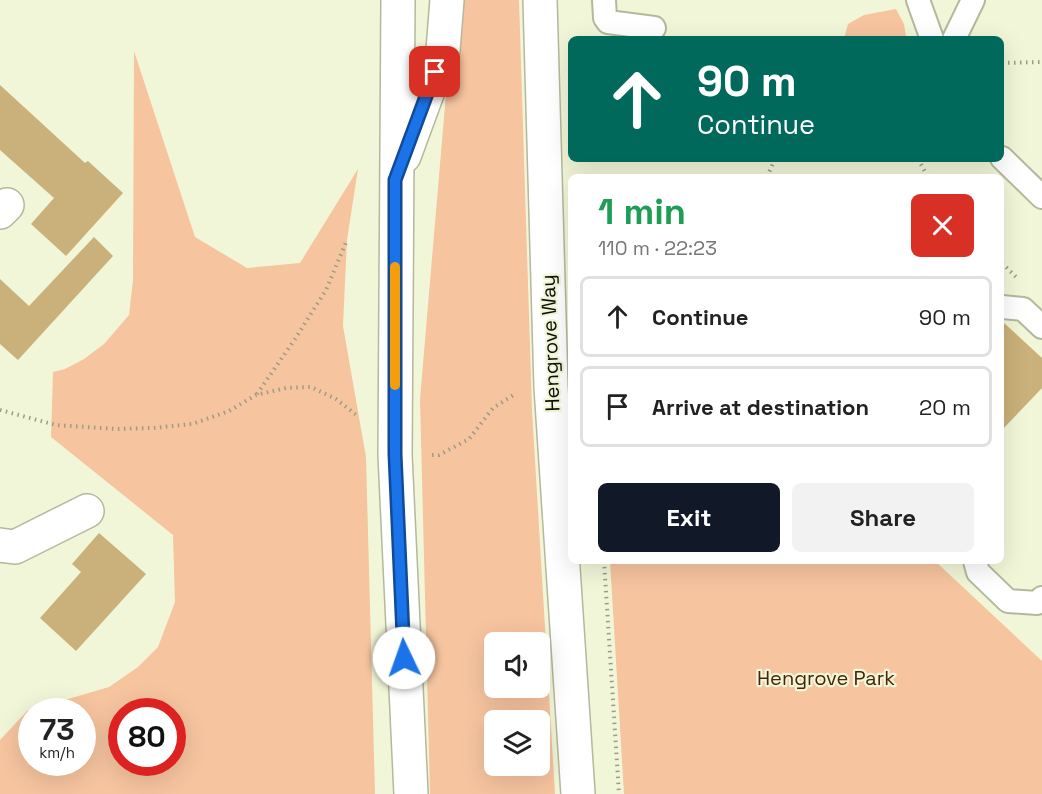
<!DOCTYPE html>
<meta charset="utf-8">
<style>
body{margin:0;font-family:"Space Grotesk",sans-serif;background:#f2f2f2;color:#222;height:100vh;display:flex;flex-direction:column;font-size:22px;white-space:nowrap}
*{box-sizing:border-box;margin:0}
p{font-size:20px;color:#767676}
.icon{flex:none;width:33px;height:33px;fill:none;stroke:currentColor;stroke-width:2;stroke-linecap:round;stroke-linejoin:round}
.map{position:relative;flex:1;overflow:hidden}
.drawer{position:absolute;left:568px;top:174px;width:436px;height:390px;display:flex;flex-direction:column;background:#fff;border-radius:9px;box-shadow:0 6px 24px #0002}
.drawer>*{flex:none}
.guide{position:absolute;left:568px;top:36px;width:436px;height:126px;border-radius:9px;box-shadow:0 6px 24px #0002;background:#00695c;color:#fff;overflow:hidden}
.buttons{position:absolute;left:484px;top:632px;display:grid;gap:12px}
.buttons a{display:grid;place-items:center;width:66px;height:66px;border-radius:9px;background:#fff;box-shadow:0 6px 24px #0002;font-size:30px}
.speed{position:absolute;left:18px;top:698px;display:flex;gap:12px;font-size:30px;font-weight:700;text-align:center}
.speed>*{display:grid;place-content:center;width:78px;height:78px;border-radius:50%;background:#fff;box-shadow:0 6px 24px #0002;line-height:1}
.speed small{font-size:15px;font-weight:400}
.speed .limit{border:9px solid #d22;background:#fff;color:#111}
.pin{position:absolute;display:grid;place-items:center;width:51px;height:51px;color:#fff;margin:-26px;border-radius:12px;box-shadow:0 3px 9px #0006}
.me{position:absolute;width:66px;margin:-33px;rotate:357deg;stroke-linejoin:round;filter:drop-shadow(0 0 4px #0008)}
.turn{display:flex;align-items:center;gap:21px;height:126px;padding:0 30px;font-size:27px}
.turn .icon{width:78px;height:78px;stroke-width:2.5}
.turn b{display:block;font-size:42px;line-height:51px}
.round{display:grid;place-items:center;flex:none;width:63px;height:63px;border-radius:9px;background:#f2f2f2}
.headline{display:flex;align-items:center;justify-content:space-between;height:102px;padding:0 30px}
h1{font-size:36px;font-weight:800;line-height:45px;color:#1e9e55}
.action{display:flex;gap:12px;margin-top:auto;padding:12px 30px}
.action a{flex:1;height:69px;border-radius:9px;background:#111827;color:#fff;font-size:24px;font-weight:800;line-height:69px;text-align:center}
.action a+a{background:#f2f2f2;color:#222}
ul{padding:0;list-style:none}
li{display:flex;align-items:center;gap:18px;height:81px;margin:0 12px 9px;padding:0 18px;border:3px solid #e0e0e0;border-radius:9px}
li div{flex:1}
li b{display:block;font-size:22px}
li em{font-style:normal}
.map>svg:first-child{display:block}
</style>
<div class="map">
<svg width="1042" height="794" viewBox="0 0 1042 794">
<rect width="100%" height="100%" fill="#f2f6d8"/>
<!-- green -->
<g fill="#f6c49f" fill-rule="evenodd">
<path d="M454 0H519L532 410 555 794H430L420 399ZM495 642H540V687H495ZM495 720H540V765H495Z"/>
<polygon points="896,9 904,24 906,36 904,39 844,39 848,24 864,15"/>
<path d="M134 51 195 237 247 268 300 263 358 169 347 240 343 326 366 457 375 794H0V740L27 711 109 687 138 667 158 647 175 602 173 535 51 437 53 372 65 369 84 359 104 344 129 315 133 280ZM32 711H82V762H32ZM122 711H172V762H122Z"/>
<polygon points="610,561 935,561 1042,661 1042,794 624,794"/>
</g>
<!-- building -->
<g fill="#cab07a">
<polygon points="0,85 85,163 88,161 123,193 66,256 31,224 54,198 0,150"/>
<polygon points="94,237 113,256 18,360 0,344 0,279 29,306"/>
<polygon points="1002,321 1042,358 1042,388 1002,430"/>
<polygon points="99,533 146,574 76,651 40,618 81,572 72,564"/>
</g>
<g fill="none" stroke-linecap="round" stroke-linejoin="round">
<defs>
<g id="service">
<polyline points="604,0 605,18 608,22 654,28"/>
<polyline points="918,0 932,39"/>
<polyline points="954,39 973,0"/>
<polyline points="1002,158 1042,197"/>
<polyline points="1002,307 1023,309 1042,327"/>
<polyline points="975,561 978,572 1008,601 1037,603 1042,598"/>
</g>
<g id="minor">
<polyline points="0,212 7,205"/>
<polyline points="0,545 15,547 87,511"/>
</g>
<g id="trunk">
<polyline points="398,0 395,455 411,794"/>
<polyline points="540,0 551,387 578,794"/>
<polyline points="404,156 443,50 447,0"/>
</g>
</defs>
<!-- service casing -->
<use href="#service" stroke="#b5b89c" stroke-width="26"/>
<!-- minor casing -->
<use href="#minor" stroke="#b5b89c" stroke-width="36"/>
<!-- trunk casing -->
<use href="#trunk" stroke="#b5b89c" stroke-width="36"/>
<!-- path -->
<g stroke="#9a9d87" stroke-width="4" stroke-dasharray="1.5 4.5" stroke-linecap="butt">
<polyline points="1002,63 1042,62"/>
<polyline points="918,159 928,177"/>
<polyline points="767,177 775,159"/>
<polyline points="1002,263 1016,277"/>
<polyline points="257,394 295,339 326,290 347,240"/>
<polyline points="0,410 56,425 116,429 153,428 192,424 229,411 256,395 286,388 311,387 336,399 359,417"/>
<polyline points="432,455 439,455 469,439 493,408 515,394"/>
<polyline points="604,561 619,794"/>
</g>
<!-- service -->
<use href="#service" stroke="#fff" stroke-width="22"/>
<!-- minor -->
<use href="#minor" stroke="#fff" stroke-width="33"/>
<!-- trunk -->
<use href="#trunk" stroke="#fff" stroke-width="33"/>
</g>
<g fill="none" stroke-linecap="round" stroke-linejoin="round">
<defs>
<polyline id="route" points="404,658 395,454 395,180 435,72"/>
</defs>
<!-- route casing -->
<use href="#route" stroke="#114b97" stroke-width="15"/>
<!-- route -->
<use href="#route" stroke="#1a73e8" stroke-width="10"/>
<!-- slow -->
<polyline stroke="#f59e0b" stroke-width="10" points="395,267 395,385"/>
</g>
<g text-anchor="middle" stroke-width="4.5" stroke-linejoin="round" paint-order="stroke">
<!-- street labels -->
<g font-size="20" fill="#0d0e05" stroke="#f2f6d8">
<text transform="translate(550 343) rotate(-92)" y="7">Hengrove Way</text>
</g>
<!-- park labels -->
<g font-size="20" fill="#462508" stroke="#f2f6d8">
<text x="826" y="685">Hengrove Park</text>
</g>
</g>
</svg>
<div class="buttons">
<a><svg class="icon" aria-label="sound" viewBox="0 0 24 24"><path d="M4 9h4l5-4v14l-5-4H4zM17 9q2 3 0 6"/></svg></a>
<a><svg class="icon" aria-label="layers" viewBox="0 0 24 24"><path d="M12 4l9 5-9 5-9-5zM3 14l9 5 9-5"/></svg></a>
</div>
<div class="speed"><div>73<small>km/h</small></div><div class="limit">80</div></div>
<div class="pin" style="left:435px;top:72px;background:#d93025"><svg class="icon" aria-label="arrive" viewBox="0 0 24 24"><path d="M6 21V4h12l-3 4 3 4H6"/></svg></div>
<svg class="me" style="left:404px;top:658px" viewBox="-20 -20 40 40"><circle r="19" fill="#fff"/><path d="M0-13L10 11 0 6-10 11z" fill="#1a73e8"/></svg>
<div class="guide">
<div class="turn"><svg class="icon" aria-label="ahead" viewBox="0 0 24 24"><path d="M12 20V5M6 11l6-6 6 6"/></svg><div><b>90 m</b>Continue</div></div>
</div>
<section class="drawer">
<div class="headline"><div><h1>1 min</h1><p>110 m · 22:23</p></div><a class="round" style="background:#d93025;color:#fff"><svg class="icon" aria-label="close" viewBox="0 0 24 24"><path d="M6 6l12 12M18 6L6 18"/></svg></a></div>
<ul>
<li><svg class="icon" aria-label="ahead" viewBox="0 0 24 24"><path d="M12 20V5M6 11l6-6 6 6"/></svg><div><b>Continue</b></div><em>90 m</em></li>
<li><svg class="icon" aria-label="arrive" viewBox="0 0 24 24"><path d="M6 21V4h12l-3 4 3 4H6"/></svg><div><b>Arrive at destination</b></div><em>20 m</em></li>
</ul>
<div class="action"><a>Exit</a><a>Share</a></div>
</section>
</div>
